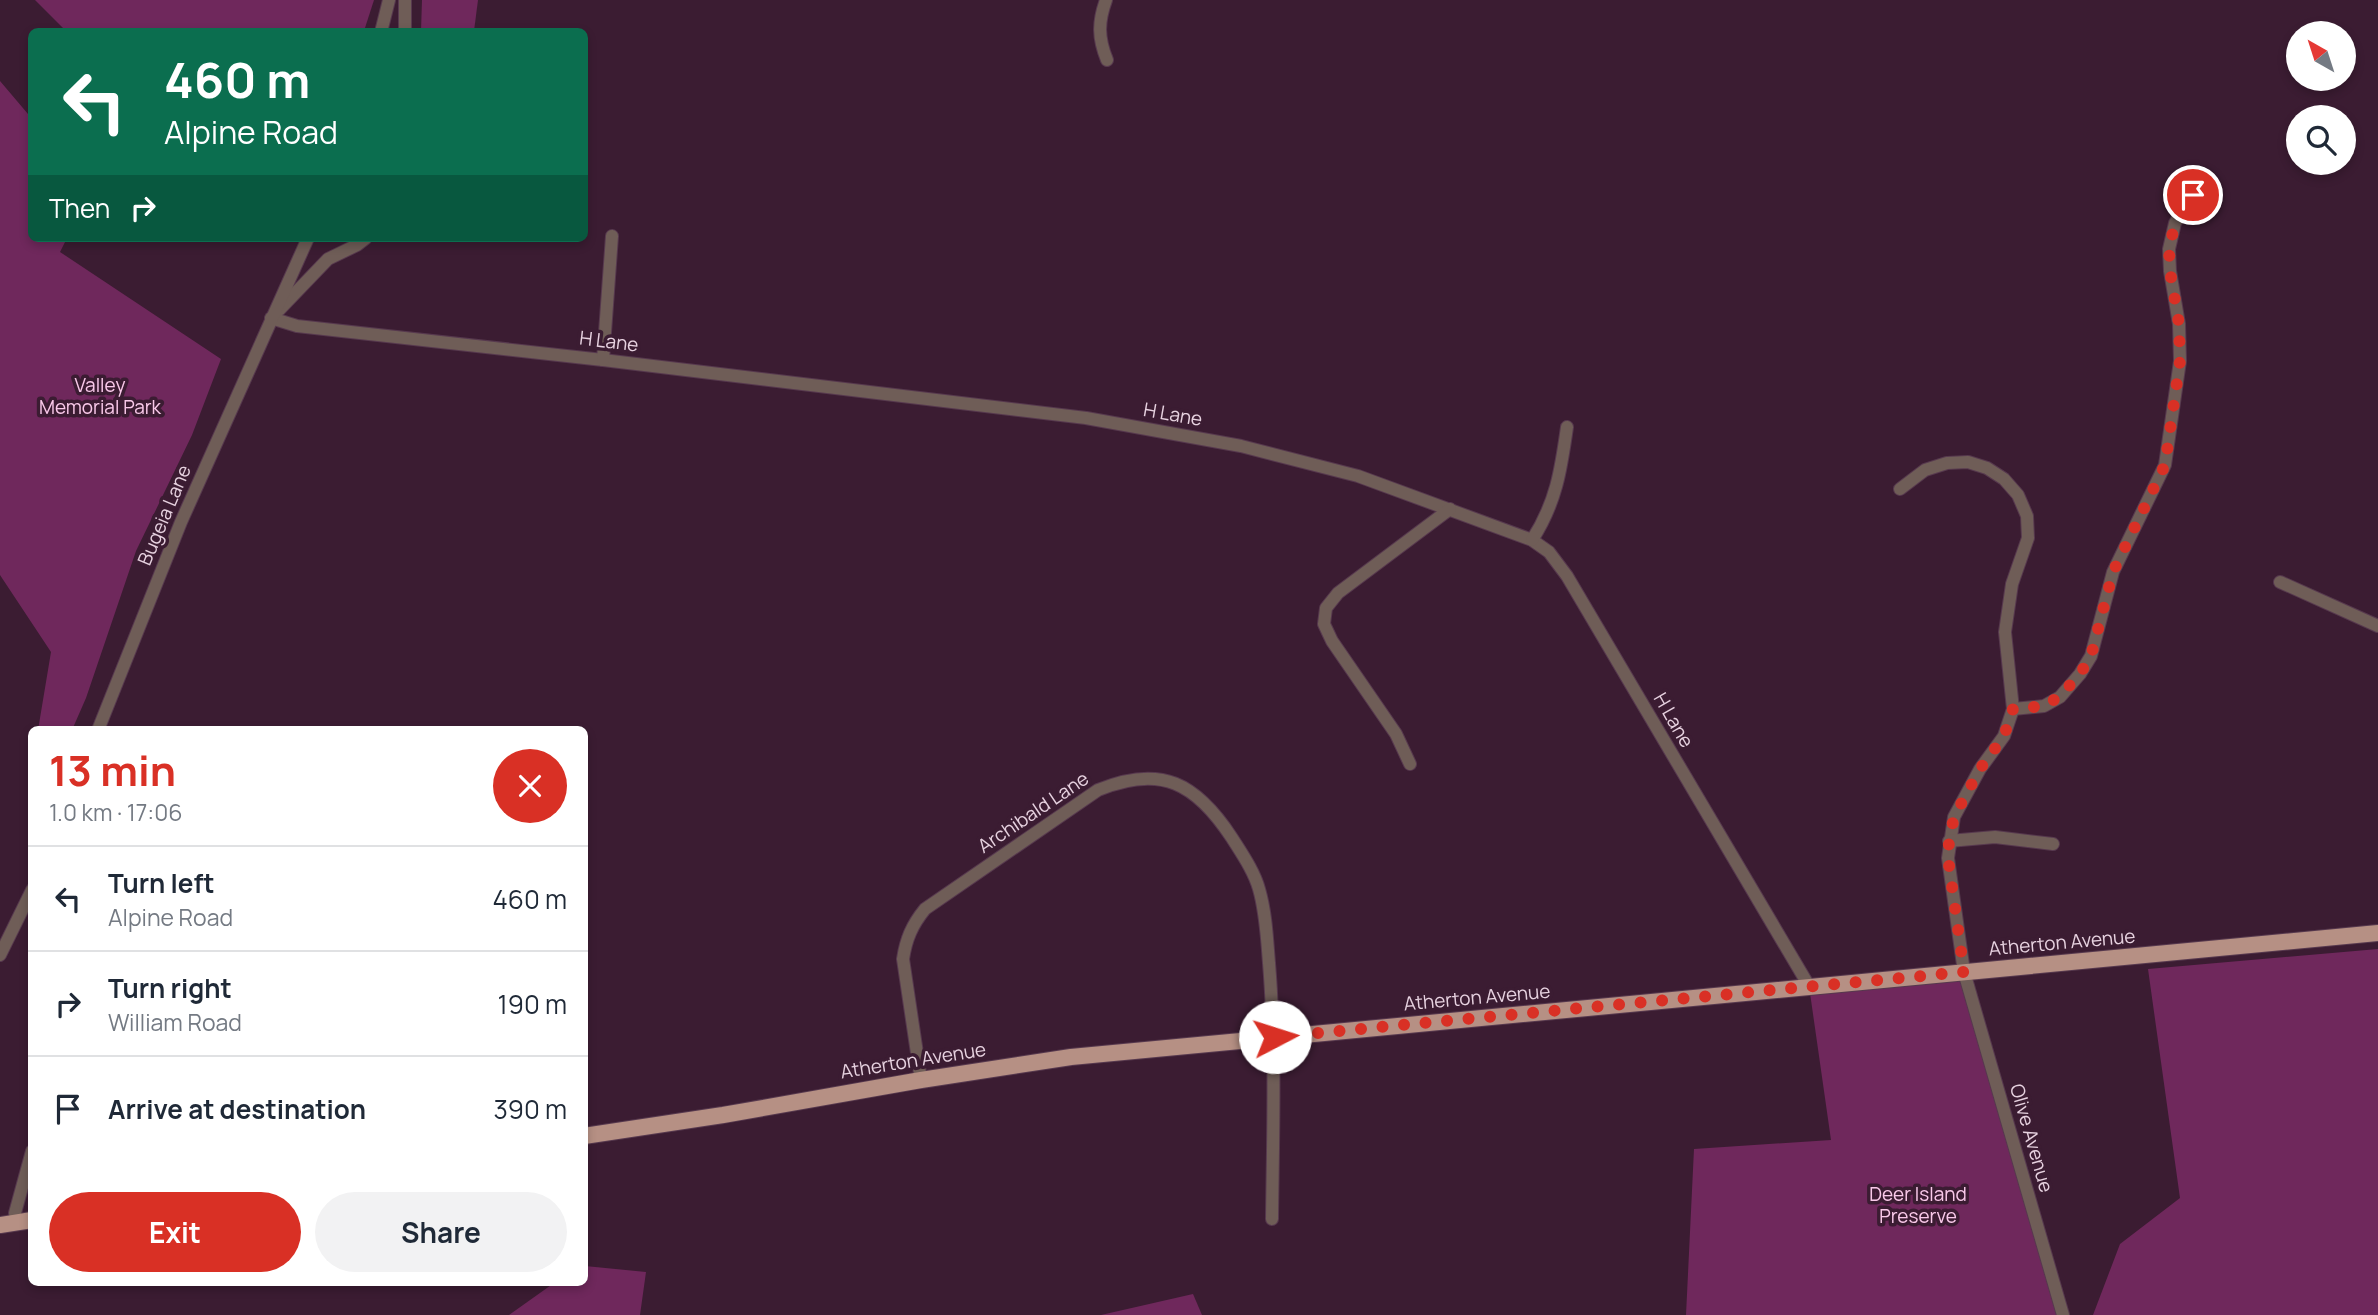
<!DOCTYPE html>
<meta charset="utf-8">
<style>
body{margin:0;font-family:Manrope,sans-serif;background:#f2f2f3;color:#1f2937;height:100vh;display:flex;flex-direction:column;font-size:26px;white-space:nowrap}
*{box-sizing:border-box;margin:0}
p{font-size:23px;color:#747a83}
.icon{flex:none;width:38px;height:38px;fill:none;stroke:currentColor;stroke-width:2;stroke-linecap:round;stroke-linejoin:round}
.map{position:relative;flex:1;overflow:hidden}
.panel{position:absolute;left:28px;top:726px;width:560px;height:560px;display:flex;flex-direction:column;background:#fff;border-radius:10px;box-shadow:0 4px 10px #0003}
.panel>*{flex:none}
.hud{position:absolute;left:28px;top:28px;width:560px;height:214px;border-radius:10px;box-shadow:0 4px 10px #0003;background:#0b6e4f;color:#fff;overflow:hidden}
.needle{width:46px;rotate:321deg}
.controls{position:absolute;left:2286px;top:21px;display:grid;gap:14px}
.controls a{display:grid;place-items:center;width:70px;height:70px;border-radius:50%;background:#fff;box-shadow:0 4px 10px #0003;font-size:35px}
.pin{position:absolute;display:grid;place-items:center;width:60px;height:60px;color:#fff;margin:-30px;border:4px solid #fff;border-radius:50%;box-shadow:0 2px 7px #0007}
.me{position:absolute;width:77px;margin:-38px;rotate:85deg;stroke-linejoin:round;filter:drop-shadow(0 0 5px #0008)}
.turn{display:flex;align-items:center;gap:24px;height:147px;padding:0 21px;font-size:32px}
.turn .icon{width:91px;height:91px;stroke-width:2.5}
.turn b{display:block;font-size:49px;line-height:60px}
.then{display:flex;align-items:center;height:66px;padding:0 21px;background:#0003;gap:14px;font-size:26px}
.round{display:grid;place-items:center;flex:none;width:74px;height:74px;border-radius:37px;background:#f2f2f3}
.headline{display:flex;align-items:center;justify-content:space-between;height:119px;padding:0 21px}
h1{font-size:42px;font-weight:700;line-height:52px;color:#d93025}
.button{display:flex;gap:14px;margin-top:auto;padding:14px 21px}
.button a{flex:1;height:80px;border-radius:42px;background:#d93025;color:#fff;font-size:28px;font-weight:700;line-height:80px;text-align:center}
.button a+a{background:#f2f2f3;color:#1f2937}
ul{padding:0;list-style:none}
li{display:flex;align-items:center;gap:21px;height:105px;padding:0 21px;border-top:2px solid #e0e1e3}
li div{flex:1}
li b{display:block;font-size:26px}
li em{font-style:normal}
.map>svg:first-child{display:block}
</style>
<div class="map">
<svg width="2378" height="1315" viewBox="0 0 2378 1315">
<rect width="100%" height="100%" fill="#3b1c32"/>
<!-- green -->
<g fill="#6f285c">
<polygon points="35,0 374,0 364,31 67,32"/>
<polygon points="422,0 478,0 474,31 421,31"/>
<polygon points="0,81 28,114 31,111 32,238 67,238 60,252 221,359 192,435 136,551 86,698 72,730 38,730 51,652 0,575"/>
<polygon points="2378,949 2378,1315 2093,1315 2120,1244 2180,1198 2148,969"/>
<polygon points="1964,972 2063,1315 1686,1315 1694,1149 1831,1140 1809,986"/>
<polygon points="585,1266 646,1272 640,1315 509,1315 554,1283 584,1283"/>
<polygon points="1193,1294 1202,1315 1101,1315"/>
</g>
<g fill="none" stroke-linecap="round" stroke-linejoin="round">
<defs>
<g id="minor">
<polyline points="405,0 405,32"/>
<path d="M1106 0C1098 22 1098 38 1107 60"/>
<polyline points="381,32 389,0"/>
<polyline points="279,310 328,259 357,245 366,238"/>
<polyline points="271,318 297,326 603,360 1086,418 1241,446 1358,476 1532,540 1549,552 1567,576 1809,986"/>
<polyline points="603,360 612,236"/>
<polyline points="1900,489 1925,470 1947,463 1968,462 1987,468 2004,479 2018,495 2027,516 2028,538 2012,584 2005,632 2013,709 2004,736 1980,769 1954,817 1948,858 1964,972 2063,1315"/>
<path d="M1532 540C1556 503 1561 470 1567 427"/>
<polyline points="2280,582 2378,626"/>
<polyline points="2013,709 2044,706 2060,697 2080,674 2091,656 2113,572 2165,465 2180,361 2179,324 2170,271 2169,249 2175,223 2193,195 2195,176"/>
<polyline points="98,730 181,522 308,238"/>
<polyline points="1410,764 1396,734 1332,641 1324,624 1326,608 1338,593 1450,509"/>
<polyline points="1949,841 1995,837 2053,844"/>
<polyline points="0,955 32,890"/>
<path d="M921 1080 903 959C906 939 912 925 925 909L1098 790C1161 764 1196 783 1232 838 1242 854 1254 871 1259 889 1266 913 1267 939 1269 963 1276 1049 1273 1134 1272 1219"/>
<polyline points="17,1222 15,1213 32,1151"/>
</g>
<g id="major">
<polyline points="584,1136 723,1115 921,1080 1071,1057 2378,933"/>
<polyline points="0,1225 32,1220"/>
</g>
</defs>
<!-- minor casing -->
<use href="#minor" stroke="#57394e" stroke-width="14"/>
<!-- major casing -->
<use href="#major" stroke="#57394e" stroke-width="18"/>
<!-- minor -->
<use href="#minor" stroke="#6f5d57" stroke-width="12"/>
<!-- major -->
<use href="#major" stroke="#b69084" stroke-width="16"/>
</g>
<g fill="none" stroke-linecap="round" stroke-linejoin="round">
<!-- route -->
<polyline stroke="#d93025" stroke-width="12" stroke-dasharray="0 21.6" points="1275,1037 1964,972 1948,858 1949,841 1954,817 1980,769 2004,736 2013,709 2044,706 2060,696 2080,674 2091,656 2113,572 2165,465 2180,361 2179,324 2170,271 2169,249 2175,223 2193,195"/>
</g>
<g text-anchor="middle" stroke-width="7" stroke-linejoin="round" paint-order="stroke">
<!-- street labels -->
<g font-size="19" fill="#e7d2e0" stroke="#3b1c32">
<text transform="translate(609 341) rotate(7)" y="7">H Lane</text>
<text transform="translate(1173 414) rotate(10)" y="7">H Lane</text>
<text transform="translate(164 515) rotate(-67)" y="7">Bugeia Lane</text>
<text transform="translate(1674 720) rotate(60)" y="7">H Lane</text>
<text transform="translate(1033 812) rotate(-34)" y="7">Archibald Lane</text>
<text transform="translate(2062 942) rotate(-5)" y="7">Atherton Avenue</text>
<text transform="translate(1477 997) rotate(-5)" y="7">Atherton Avenue</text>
<text transform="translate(913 1060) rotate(-9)" y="7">Atherton Avenue</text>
<text transform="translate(2032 1138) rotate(74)" y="7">Olive Avenue</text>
</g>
<!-- park labels -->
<g font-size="19" fill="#fac9ea" stroke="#3b1c32">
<text x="100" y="392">Valley<tspan x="100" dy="22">Memorial Park</tspan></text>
<text x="1918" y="1201">Deer Island<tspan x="1918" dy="22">Preserve</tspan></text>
</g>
</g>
</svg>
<div class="controls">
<a><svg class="needle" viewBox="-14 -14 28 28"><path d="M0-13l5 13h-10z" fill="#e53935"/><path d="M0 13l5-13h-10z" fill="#747a83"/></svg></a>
<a><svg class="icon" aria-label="search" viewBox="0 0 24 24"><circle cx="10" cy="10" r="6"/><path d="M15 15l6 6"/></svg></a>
</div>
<div class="pin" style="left:2193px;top:195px;background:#d93025"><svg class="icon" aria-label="arrive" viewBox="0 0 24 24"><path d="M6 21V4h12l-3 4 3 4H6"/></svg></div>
<svg class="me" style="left:1275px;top:1037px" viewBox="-20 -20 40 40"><circle r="19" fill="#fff"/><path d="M0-13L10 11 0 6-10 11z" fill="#d93025"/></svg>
<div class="hud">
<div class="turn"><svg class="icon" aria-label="left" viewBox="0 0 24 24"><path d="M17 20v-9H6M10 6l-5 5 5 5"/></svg><div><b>460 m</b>Alpine Road</div></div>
<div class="then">Then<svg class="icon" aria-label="right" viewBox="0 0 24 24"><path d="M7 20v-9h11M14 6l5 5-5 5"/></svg></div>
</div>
<section class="panel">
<div class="headline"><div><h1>13 min</h1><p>1.0 km · 17:06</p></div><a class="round" style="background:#d93025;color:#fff"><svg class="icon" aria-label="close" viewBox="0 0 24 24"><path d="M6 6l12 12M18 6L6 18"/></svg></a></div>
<ul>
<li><svg class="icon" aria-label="left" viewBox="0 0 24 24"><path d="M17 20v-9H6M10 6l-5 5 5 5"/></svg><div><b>Turn left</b><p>Alpine Road</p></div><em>460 m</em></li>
<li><svg class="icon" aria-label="right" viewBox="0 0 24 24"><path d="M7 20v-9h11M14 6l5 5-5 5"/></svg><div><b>Turn right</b><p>William Road</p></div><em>190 m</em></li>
<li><svg class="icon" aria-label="arrive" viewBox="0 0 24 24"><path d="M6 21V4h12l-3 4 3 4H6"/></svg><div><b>Arrive at destination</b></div><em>390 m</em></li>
</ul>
<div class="button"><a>Exit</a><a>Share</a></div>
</section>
</div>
